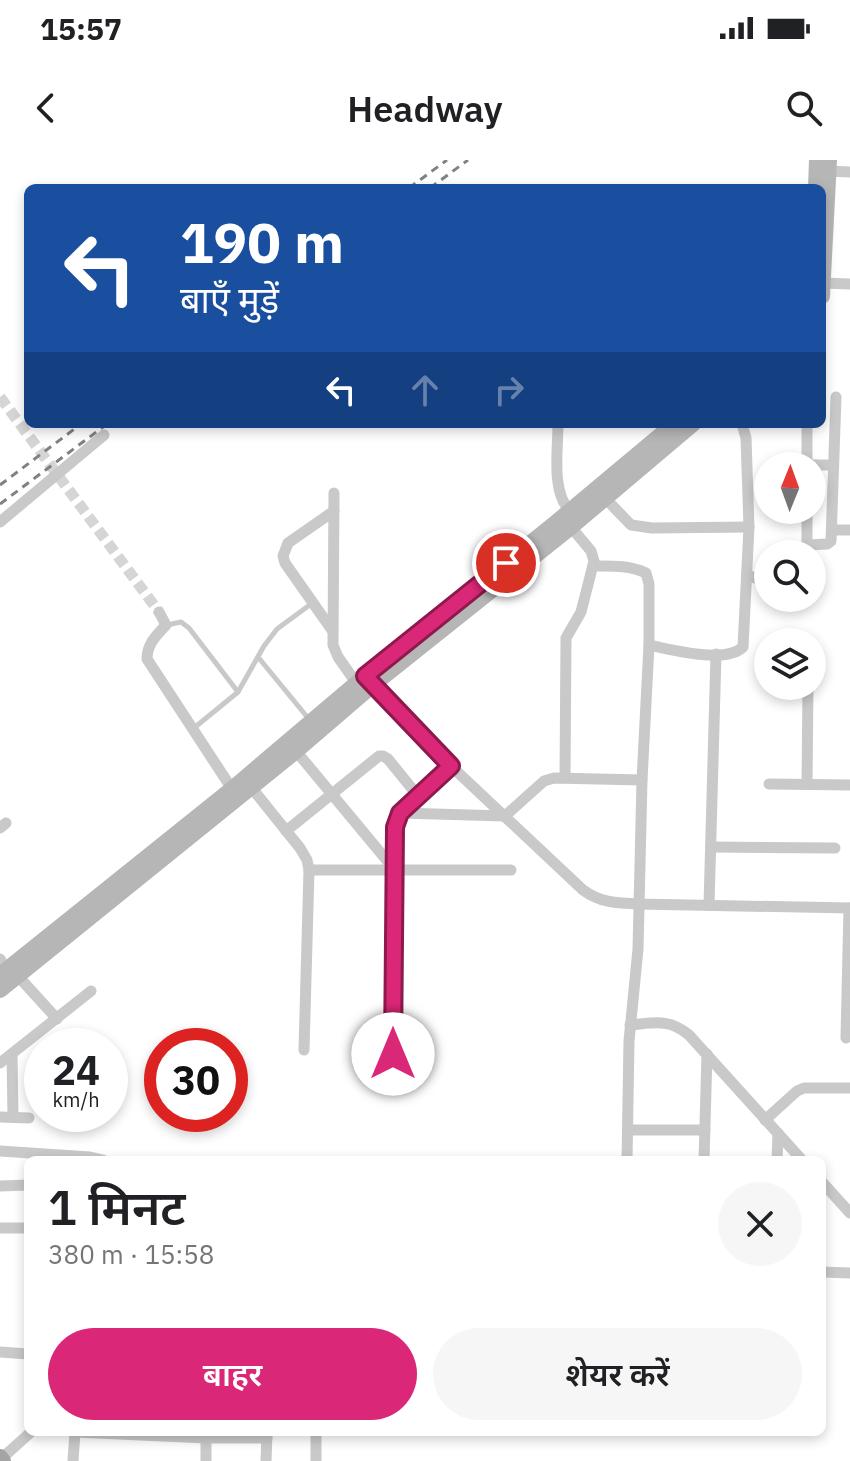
<!DOCTYPE html>
<html lang="hi">
<meta charset="utf-8">
<style>
body{margin:0;font-family:"IBM Plex Sans","Noto Sans Devanagari",sans-serif;background:#f6f6f6;color:#202124;height:100vh;display:flex;flex-direction:column;font-size:30px;white-space:nowrap}
*{box-sizing:border-box;margin:0}
p{font-size:26px;color:#757577}
.icon{flex:none;width:44px;height:44px;fill:none;stroke:currentColor;stroke-width:2;stroke-linecap:round;stroke-linejoin:round}
.map{position:relative;flex:1;overflow:hidden}
.drawer{position:absolute;left:24px;top:996px;width:802px;height:280px;display:flex;flex-direction:column;background:#fff;border-radius:12px;box-shadow:0 4px 12px #0003}
.drawer>*{flex:none}
.guide{position:absolute;left:24px;top:24px;width:802px;height:244px;border-radius:12px;box-shadow:0 4px 12px #0003;background:#1a4fa0;color:#fff;overflow:hidden}
.needle{width:52px;rotate:1deg}
.controls{position:absolute;left:754px;top:292px;display:grid;gap:16px}
.controls a{display:grid;place-items:center;width:72px;height:72px;border-radius:50%;background:#fff;box-shadow:0 4px 12px #0003;font-size:40px}
.speed{position:absolute;left:24px;top:868px;display:flex;gap:16px;font-size:40px;font-weight:700;text-align:center}
.speed>*{display:grid;place-content:center;width:104px;height:104px;border-radius:50%;background:#fff;box-shadow:0 4px 12px #0003;line-height:1}
.speed small{font-size:20px;font-weight:400}
.speed .limit{border:12px solid #d22;background:#fff;color:#111}
.pin{position:absolute;display:grid;place-items:center;width:68px;height:68px;color:#fff;margin:-34px;border:4px solid #fff;border-radius:50%;box-shadow:0 2px 8px #0007}
.me{position:absolute;width:88px;margin:-44px;rotate:0deg;stroke-linejoin:round;filter:drop-shadow(0 0 6px #0008)}
.turn{display:flex;align-items:center;gap:28px;height:168px;padding:0 24px;font-size:36px}
.turn .icon{width:104px;height:104px;stroke-width:2.5}
.turn b{display:block;font-size:56px;line-height:68px}
.lanes{display:flex;align-items:center;height:76px;padding:0 24px;background:#0003;justify-content:center;gap:40px;direction:ltr}
.lanes .off{opacity:.35}
.round{display:grid;place-items:center;flex:none;width:84px;height:84px;border-radius:42px;background:#f6f6f6}
.head{display:flex;align-items:center;justify-content:space-between;height:136px;padding:0 24px}
h1{font-size:48px;font-weight:600;line-height:60px}
.primary-button{display:flex;gap:16px;margin-top:auto;padding:16px 24px}
.primary-button a{flex:1;height:92px;border-radius:48px;background:#db2777;color:#fff;font-size:32px;font-weight:600;line-height:92px;text-align:center}
.primary-button a+a{background:#f6f6f6;color:#202124}
.status{display:flex;justify-content:space-between;align-items:center;height:56px;padding:0 40px;background:#fff;direction:ltr}
.status svg{height:22px;fill:currentColor}
header{display:flex;justify-content:space-between;align-items:center;height:104px;padding:0 24px;background:#fff;font-size:36px;font-weight:600}
.map>svg:first-child{display:block}
</style>
<div class="status"><b>15:57</b><svg viewBox="0 0 49 12"><path d="M0 12V9h3v3zM5 12V6h3v6zM10 12V3h3v9zM15 12V0h3v12zM26 1h20v11H26zM47 4h2v5h-2z"/></svg></div>
<header><svg class="icon" aria-label="back" viewBox="0 0 24 24"><path d="M15 5l-7 7 7 7"/></svg>Headway<svg class="icon" aria-label="search" viewBox="0 0 24 24"><circle cx="10" cy="10" r="6"/><path d="M15 15l6 6"/></svg></header>
<div class="map">
<svg width="850" height="1301" viewBox="0 0 850 1301">
<rect width="100%" height="100%" fill="#fff"/>
<g fill="none" stroke-linecap="round" stroke-linejoin="round">
<!-- street-tunnel -->
<polyline stroke="#d5d5d5" stroke-width="11" stroke-dasharray="11 5.5" stroke-linecap="butt" points="0,237 159,452"/>
<!-- lane -->
<g stroke="#c9c9c9" stroke-width="5">
<polyline points="167,465 181,462 189,468 238,532"/>
<polyline points="258,497 308,558"/>
<polyline points="194,568 238,532 264,486 277,469 311,444"/>
</g>
<!-- street -->
<g stroke="#c9c9c9" stroke-width="11">
<polyline points="828,11 850,12"/>
<polyline points="823,123 850,124"/>
<path d="M558 264C558 290 551 332 570 351"/>
<polyline points="807,264 807,305 833,305"/>
<polyline points="334,333 333,485 338,497 357,524"/>
<polyline points="605,338 631,365 652,368 749,367"/>
<polyline points="0,362 104,275"/>
<polyline points="832,370 850,370"/>
<polyline points="807,385 827,384 831,381 836,237"/>
<polyline points="807,394 807,350"/>
<path d="M593 406C611 406 629 405 646 413L649 424V485L642 620 638 789 629 881 627 1000"/>
<polyline points="747,415 768,423"/>
<path d="M159 452 166 465C156 476 147 484 147 499L232 629"/>
<polyline points="332,470 285,403 283,396 288,383 334,351"/>
<path d="M649 485C671 490 726 504 743 487L749 367 746 278 742 264"/>
<path d="M369 519 451 606 583 730C601 743 616 743 638 744L850 748"/>
<polyline points="296,591 394,709"/>
<polyline points="565,618 566,478 581,452 594,401 591,391 571,367"/>
<polyline points="247,622 300,688 307,700 309,710 304,890"/>
<polyline points="769,624 850,625"/>
<polyline points="807,624 808,526"/>
<polyline points="400,653 505,656 544,621 554,618 642,620"/>
<polyline points="0,668 6,663"/>
<polyline points="286,671 379,596 383,596 388,599 418,636"/>
<polyline points="711,687 835,688"/>
<polyline points="309,710 511,710"/>
<polyline points="709,745 716,494"/>
<polyline points="0,799 6,810"/>
<polyline points="18,816 57,859"/>
<path d="M630 865C654 863 669 858 689 875L802 1000"/>
<polyline points="846,878 849,748"/>
<polyline points="12,894 13,957"/>
<polyline points="393,894 394,709 396,659 400,653 451,606"/>
<polyline points="0,903 91,831"/>
<polyline points="0,957 29,958"/>
<polyline points="765,960 797,931 804,928 850,928"/>
<polyline points="628,970 705,970"/>
<polyline points="0,991 90,997 103,1000"/>
<polyline points="704,1000 707,894"/>
<polyline points="777,1000 778,973"/>
<polyline points="822,1022 850,1053"/>
<polyline points="0,1026 28,1025"/>
<polyline points="0,1068 28,1068"/>
<polyline points="822,1112 850,1113"/>
<polyline points="0,1192 28,1194"/>
<polyline points="75,1272 206,1278 267,1278"/>
<polyline points="206,1273 206,1301"/>
<polyline points="1,1299 31,1272"/>
<polyline points="73,1301 75,1272"/>
<polyline points="266,1301 267,1273"/>
<polyline points="316,1301 316,1272"/>
</g>
<!-- secondary -->
<g stroke="#b6b6b6" stroke-width="16">
<polyline points="816,28 817,0"/>
<polyline points="822,136 829,0"/>
<polyline points="0,815 232,629 365,516 553,365 674,264"/>
<polyline points="0,830 296,591 374,524 571,367 693,264"/>
</g>
<!-- primary -->
<polyline stroke="#a4a4a4" stroke-width="16" points="0,1297 3,1301"/>
<!-- rail -->
<g stroke="#818181" stroke-width="3" stroke-dasharray="8 6" stroke-linecap="butt">
<polyline points="409,28 447,0"/>
<polyline points="430,28 468,0"/>
<polyline points="0,325 81,264"/>
<polyline points="0,344 107,264"/>
</g>
</g>
<g fill="none" stroke-linecap="round" stroke-linejoin="round">
<defs>
<polyline id="route" points="393,894 395,667 400,653 451,606 365,516 506,403"/>
</defs>
<!-- route casing -->
<use href="#route" stroke="#8e194d" stroke-width="20"/>
<!-- route -->
<use href="#route" stroke="#db2777" stroke-width="14"/>
</g>
</svg>
<div class="controls">
<a><svg class="needle" viewBox="-14 -14 28 28"><path d="M0-13l5 13h-10z" fill="#e53935"/><path d="M0 13l5-13h-10z" fill="#757577"/></svg></a>
<a><svg class="icon" aria-label="search" viewBox="0 0 24 24"><circle cx="10" cy="10" r="6"/><path d="M15 15l6 6"/></svg></a>
<a><svg class="icon" aria-label="layers" viewBox="0 0 24 24"><path d="M12 4l9 5-9 5-9-5zM3 14l9 5 9-5"/></svg></a>
</div>
<div class="speed"><div>24<small>km/h</small></div><div class="limit">30</div></div>
<div class="pin" style="left:506px;top:403px;background:#d93025"><svg class="icon" aria-label="arrive" viewBox="0 0 24 24"><path d="M6 21V4h12l-3 4 3 4H6"/></svg></div>
<svg class="me" style="left:393px;top:894px" viewBox="-20 -20 40 40"><circle r="19" fill="#fff"/><path d="M0-13L10 11 0 6-10 11z" fill="#db2777"/></svg>
<div class="guide">
<div class="turn"><svg class="icon" aria-label="left" viewBox="0 0 24 24"><path d="M17 20v-9H6M10 6l-5 5 5 5"/></svg><div><b>190 m</b>बाएँ मुड़ें</div></div>
<div class="lanes"><svg class="icon" aria-label="left" viewBox="0 0 24 24"><path d="M17 20v-9H6M10 6l-5 5 5 5"/></svg><svg class="icon off" aria-label="ahead" viewBox="0 0 24 24"><path d="M12 20V5M6 11l6-6 6 6"/></svg><svg class="icon off" aria-label="right" viewBox="0 0 24 24"><path d="M7 20v-9h11M14 6l5 5-5 5"/></svg></div>
</div>
<section class="drawer">
<div class="head"><div><h1>1 मिनट</h1><p>380 m · 15:58</p></div><a class="round"><svg class="icon" aria-label="close" viewBox="0 0 24 24"><path d="M6 6l12 12M18 6L6 18"/></svg></a></div>
<div class="primary-button"><a>बाहर</a><a>शेयर करें</a></div>
</section>
</div>
